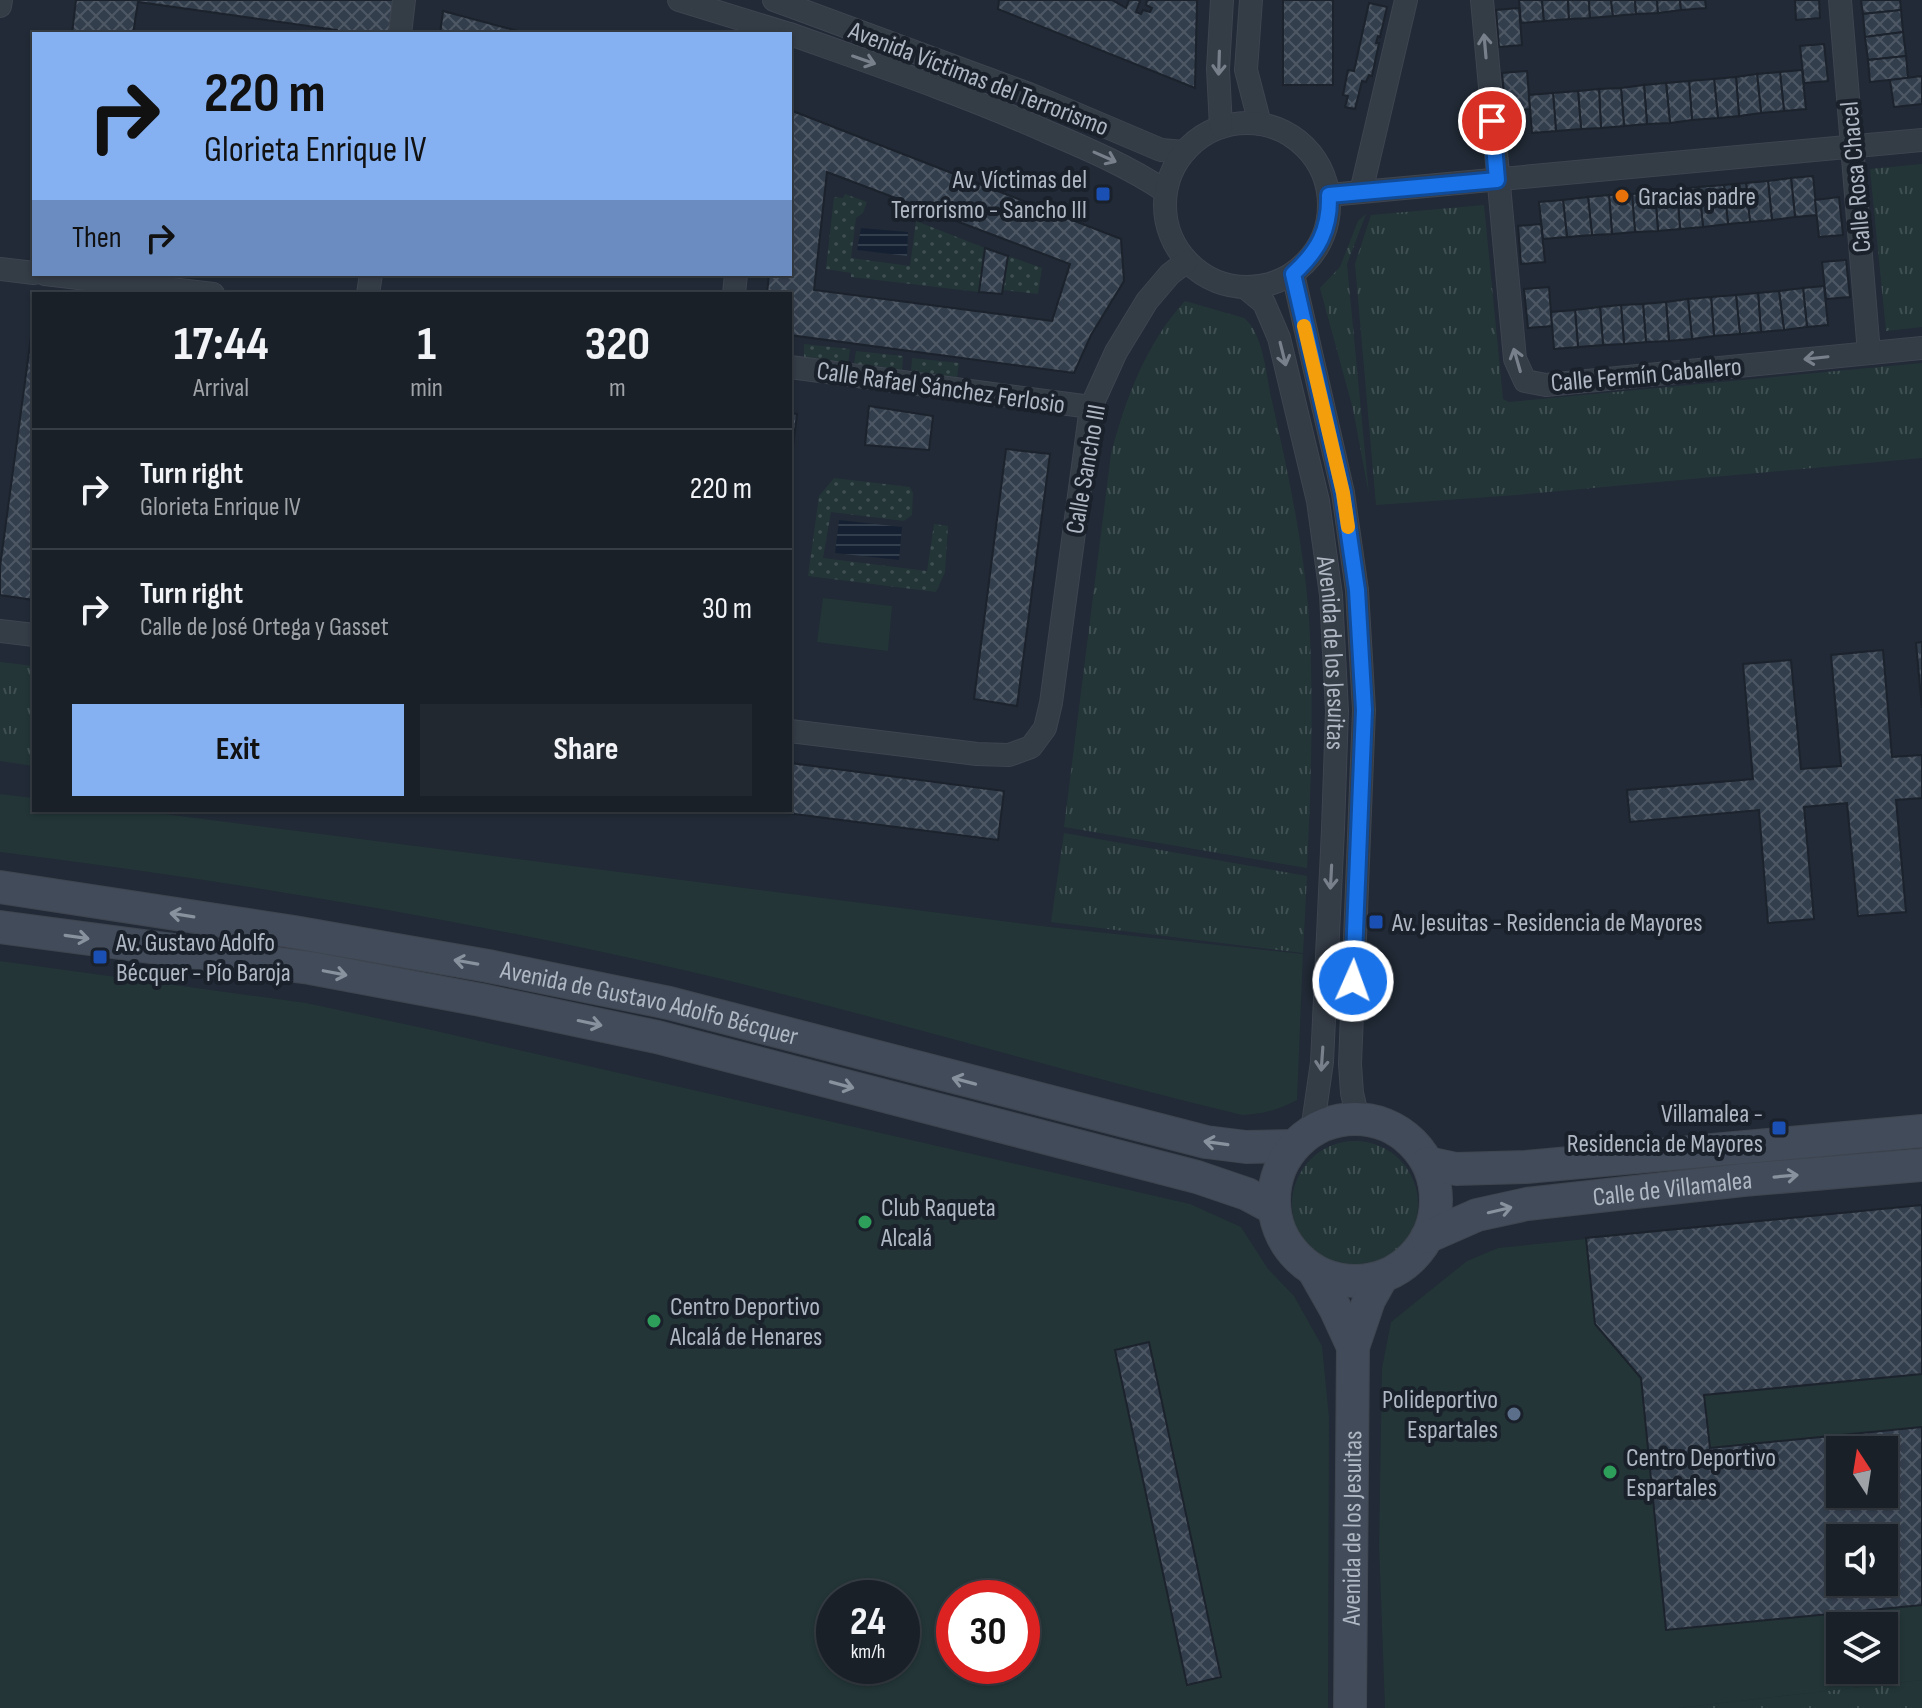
<!DOCTYPE html>
<meta charset="utf-8">
<style>
body{margin:0;font-family:"Sofia Sans Condensed",sans-serif;background:#222830;color:#f1f3f6;height:100vh;display:flex;flex-direction:column;font-size:30px;white-space:nowrap}
*{box-sizing:border-box;margin:0}
p{font-size:26px;color:#9fa3a8}
.icon{flex:none;width:44px;height:44px;fill:none;stroke:currentColor;stroke-width:2;stroke-linecap:round;stroke-linejoin:round}
.map{position:relative;flex:1;overflow:hidden}
.sheet{position:absolute;left:32px;top:292px;width:760px;height:520px;display:flex;flex-direction:column;background:#192028;border-radius:0px;box-shadow:0 2px 6px #0004,0 0 0 2px #373e45}
.sheet>*{flex:none}
.hud{position:absolute;left:32px;top:32px;width:760px;height:244px;border-radius:0px;box-shadow:0 2px 6px #0004,0 0 0 2px #373e45;background:#85b0f2;color:#111;overflow:hidden}
.needle{width:52px;rotate:348deg}
.controls{position:absolute;left:1826px;top:1436px;display:grid;gap:16px}
.controls a{display:grid;place-items:center;width:72px;height:72px;border-radius:0px;background:#192028;box-shadow:0 2px 6px #0004,0 0 0 2px #373e45;font-size:40px}
.speed{position:absolute;left:816px;top:1580px;display:flex;gap:16px;font-size:40px;font-weight:700;text-align:center}
.speed>*{display:grid;place-content:center;width:104px;height:104px;border-radius:50%;background:#192028;box-shadow:0 2px 6px #0004,0 0 0 2px #373e45;line-height:1}
.speed small{font-size:20px;font-weight:400}
.speed .limit{border:12px solid #d22;background:#fff;color:#111}
.pin{position:absolute;display:grid;place-items:center;width:68px;height:68px;color:#fff;margin:-34px;border:4px solid #fff;border-radius:50%;box-shadow:0 2px 8px #0007}
.me{position:absolute;width:88px;margin:-44px;rotate:2deg;stroke-linejoin:round;filter:drop-shadow(0 0 6px #0008)}
.turn{display:flex;align-items:center;gap:28px;height:168px;padding:0 40px;font-size:36px}
.turn .icon{width:104px;height:104px;stroke-width:2.5}
.turn b{display:block;font-size:56px;line-height:68px}
.then{display:flex;align-items:center;height:76px;padding:0 40px;background:#0003;gap:16px;font-size:30px}
.eta{display:flex;justify-content:space-evenly;align-items:center;height:136px;text-align:center}
.eta b{font-size:48px;font-weight:700;line-height:56px}
.button{display:flex;gap:16px;margin-top:auto;padding:16px 40px}
.button a{flex:1;height:92px;border-radius:0px;background:#85b0f2;color:#111;font-size:32px;font-weight:700;line-height:92px;text-align:center}
.button a+a{background:#222830;color:#f1f3f6}
ul{padding:0;list-style:none}
li{display:flex;align-items:center;gap:24px;height:120px;padding:0 40px;border-top:2px solid #373e45}
li div{flex:1}
li b{display:block;font-size:30px}
li em{font-style:normal}
.map>svg:first-child{display:block}
</style>
<div class="map">
<svg width="1922" height="1708" viewBox="0 0 1922 1708">
<defs>
<pattern id="grass-tufts" width="24" height="20" patternUnits="userSpaceOnUse" patternTransform="scale(2)"><rect width="24" height="20" fill="#233537"/><path d="M3 7l-1-3M5 7V3M7 7l1-3M15 17l-1-3M17 17v-4M19 17l1-3" fill="none" stroke="#405052"/></pattern>
<pattern id="park-dots" width="8" height="8" patternUnits="userSpaceOnUse" patternTransform="scale(2)"><rect width="8" height="8" fill="#233537"/><path d="M2 2h.1M6 6h.1" fill="none" stroke="#405052" stroke-width="1.8" stroke-linecap="round"/></pattern>
<pattern id="water-rules" width="6" height="5" patternUnits="userSpaceOnUse" patternTransform="scale(2)"><rect width="6" height="5" fill="#152132"/><path d="M0 2.5h6" fill="none" stroke="#343f4e"/></pattern>
<pattern id="building-cross-hatch" width="8" height="8" patternUnits="userSpaceOnUse" patternTransform="scale(2)"><rect width="8" height="8" fill="#333e4d"/><path d="M0 0l8 8M0 8l8-8" fill="none" stroke="#4e5865"/></pattern>
</defs>
<rect width="100%" height="100%" fill="#212a36"/>
<!-- grass -->
<g fill="url(#grass-tufts)">
<polygon points="1922,164 1922,327 1886,331 1870,169"/>
<polygon points="1484,205 1503,399 1509,402 1922,363 1922,458 1517,495 1376,505 1355,264 1371,215"/>
<polygon points="1366,214 1347,264 1369,495 1353,409 1320,288 1340,267 1358,221"/>
<path d="M1185 301 1244 318C1263 333 1266 373 1271 397 1287 467 1304 546 1309 618 1314 702 1311 785 1307 868L1064 827 1111 454C1125 400 1146 343 1185 301Z"/>
<polygon points="0,662 34,666 34,766 0,761"/>
<polygon points="1064,833 1307,876 1303,953 1051,922"/>
<circle cx="1355" cy="1204" r="63"/>
<polygon points="1922,1680 1922,1708 1678,1708"/>
</g>
<!-- park -->
<g fill="url(#park-dots)">
<polygon points="845,194 867,202 863,213 856,218 851,258 910,266 916,221 985,248 979,292 851,277 851,273 826,269 834,197 843,198"/>
<polygon points="1008,256 1042,268 1038,294 1003,290"/>
<polygon points="804,344 850,349 848,364 804,359"/>
<polygon points="856,351 903,356 902,371 854,365"/>
<polygon points="912,358 959,363 957,377 911,373"/>
<polygon points="834,478 910,487 913,493 912,515 904,521 831,512 823,558 927,571 934,524 948,526 945,572 936,592 808,576 819,496"/>
</g>
<!-- garden -->
<g fill="#233537" fill-rule="evenodd">
<polygon points="823,598 892,606 888,651 817,642"/>
<path d="M0 794 34 798V810H133L1050 927 1303 954 1297 1100C1278 1110 1263 1114 1242 1115 1057 1070 876 1015 692 972 464 919 232 881 0 852Z"/>
<path d="M0 961 306 1003 423 1028 1190 1204 1241 1227 1268 1269 1294 1296 1322 1346 1329 1417 1328 1708H0ZM834 1598H902V1666H834ZM954 1598H1022V1666H954Z"/>
<path d="M1922 1205V1680L1678 1708H1385L1379 1545 1382 1368 1391 1322 1467 1261 1498 1248ZM1840 1450H1884V1494H1840ZM1840 1538H1884V1582H1840ZM1840 1626H1884V1670H1840Z"/>
</g>
<!-- water -->
<g fill="url(#water-rules)">
<polygon points="861,228 908,232 907,256 857,250"/>
<polygon points="839,520 902,527 899,560 835,553"/>
</g>
<!-- building -->
<g fill="url(#building-cross-hatch)" stroke="#1c232d" stroke-width="2" fill-rule="evenodd">
<polygon points="76,0 394,0 389,34 337,34 337,30 138,2 133,34 72,34"/>
<polygon points="999,0 1112,0 1126,8 1129,0 1137,0 1140,1 1136,12 1141,14 1143,10 1150,12 1152,8 1146,5 1147,0 1197,0 1195,88 998,9"/>
<rect x="1283" y="0" width="50" height="85"/>
<polygon points="1519,0 1542,0 1544,21 1521,23"/>
<polygon points="1542,0 1568,0 1569,19 1544,21"/>
<polygon points="1568,0 1589,0 1590,18 1569,19"/>
<polygon points="1589,0 1611,0 1613,16 1590,18"/>
<polygon points="1611,0 1635,0 1636,14 1613,16"/>
<polygon points="1635,0 1657,0 1658,13 1636,14"/>
<polygon points="1657,0 1680,0 1681,10 1658,13"/>
<polygon points="1680,0 1705,0 1706,8 1681,10"/>
<polygon points="1795,0 1819,0 1820,18 1796,20"/>
<polygon points="1861,0 1900,0 1901,10 1863,14"/>
<polygon points="1369,3 1387,7 1380,37 1378,36 1376,43 1379,43 1372,76 1369,75 1366,82 1362,81 1355,109 1345,107 1348,96 1343,95 1348,70 1354,71"/>
<polygon points="1519,8 1522,45 1499,47 1496,10"/>
<polygon points="1901,10 1903,32 1865,37 1863,14"/>
<polygon points="443,11 529,34 440,34"/>
<polygon points="1903,32 1906,56 1868,60 1865,37"/>
<polygon points="1824,44 1828,81 1804,83 1800,46"/>
<polygon points="1906,56 1908,78 1870,82 1868,60"/>
<polygon points="1802,70 1806,109 1784,111 1780,72"/>
<polygon points="1527,71 1530,109 1506,112 1502,73"/>
<polygon points="1780,72 1784,111 1761,113 1757,74"/>
<polygon points="1757,74 1761,113 1739,116 1736,77"/>
<polygon points="1922,76 1922,104 1894,107 1890,80"/>
<polygon points="1736,77 1739,116 1718,118 1714,79"/>
<polygon points="1714,79 1718,118 1692,120 1689,81"/>
<polygon points="1689,81 1692,120 1670,123 1666,83"/>
<polygon points="1666,83 1670,123 1647,124 1644,85"/>
<polygon points="1644,85 1647,124 1624,126 1621,88"/>
<polygon points="1621,88 1624,126 1601,128 1599,89"/>
<polygon points="1599,89 1601,128 1581,129 1578,91"/>
<polygon points="1578,91 1581,129 1556,131 1553,93"/>
<polygon points="1553,93 1556,131 1532,133 1529,95"/>
<path d="M790 110 1121 239 1124 281 1091 335 1074 373 790 335V294H767L769 274H790ZM827 172 1070 264 1052 321 814 290Z"/>
<polygon points="1813,176 1817,215 1795,217 1791,178"/>
<polygon points="1791,178 1795,217 1772,220 1768,181"/>
<polygon points="1768,181 1772,220 1750,222 1746,183"/>
<polygon points="1746,183 1750,222 1728,224 1724,185"/>
<polygon points="1724,185 1728,224 1703,227 1699,187"/>
<polygon points="1699,187 1703,227 1680,229 1677,189"/>
<polygon points="1677,189 1680,229 1658,231 1655,192"/>
<polygon points="1655,192 1658,231 1635,232 1632,194"/>
<polygon points="1632,194 1635,232 1612,234 1609,195"/>
<polygon points="1609,195 1612,234 1592,235 1588,197"/>
<polygon points="1588,197 1592,235 1567,237 1563,200"/>
<polygon points="1839,197 1843,235 1819,237 1815,200"/>
<polygon points="1563,200 1567,237 1543,239 1539,202"/>
<polygon points="1541,224 1545,262 1521,264 1518,226"/>
<polygon points="985,248 1008,256 1002,294 979,292"/>
<polygon points="1846,260 1850,297 1826,299 1822,262"/>
<polygon points="1824,286 1828,325 1807,327 1803,288"/>
<polygon points="1549,287 1552,326 1528,328 1524,289"/>
<polygon points="1803,288 1807,327 1784,330 1779,291"/>
<polygon points="1779,291 1784,330 1761,332 1758,293"/>
<polygon points="1758,293 1761,332 1740,334 1736,295"/>
<polygon points="1736,295 1740,334 1714,336 1711,297"/>
<polygon points="1711,297 1714,336 1692,339 1688,299"/>
<polygon points="1688,299 1692,339 1669,341 1666,302"/>
<polygon points="1666,302 1669,341 1646,342 1643,304"/>
<polygon points="1643,304 1646,342 1624,344 1621,305"/>
<polygon points="1621,305 1624,344 1603,345 1600,307"/>
<polygon points="1600,307 1603,345 1578,347 1575,310"/>
<polygon points="1575,310 1578,347 1554,349 1551,312"/>
<polygon points="34,315 34,600 0,595 0,567"/>
<polygon points="869,406 933,416 929,450 865,445"/>
<polygon points="790,413 797,414 790,471"/>
<polygon points="1006,449 1050,454 1017,706 974,699"/>
<polygon points="1922,642 1922,708 1916,643"/>
<polygon points="1883,650 1892,757 1922,755 1922,798 1896,800 1906,912 1858,916 1847,803 1804,807 1814,919 1768,923 1759,810 1630,822 1627,790 1753,779 1743,664 1791,660 1801,769 1841,766 1831,655"/>
<polygon points="790,763 1004,791 998,840 763,810 790,810"/>
<path d="M1922 1205V1374L1704 1395 1710 1448 1922 1427V1605L1666 1630 1641 1378 1595 1324 1586 1238ZM1840 1450H1884V1494H1840ZM1840 1538H1884V1582H1840Z"/>
<polygon points="1149,1342 1221,1677 1187,1685 1115,1350"/>
</g>
<g fill="none" stroke-linecap="round" stroke-linejoin="round">
<defs>
<g id="street">
<polyline points="679,0 789,34"/>
<polyline points="774,0 1029,94 1161,150 1184,152"/>
<polyline points="1251,0 1246,70 1260,124"/>
<polyline points="1482,0 1515,359 1525,381 1546,385 1922,348"/>
<polyline points="1840,0 1869,353"/>
<polyline points="0,6 1,0"/>
<polyline points="400,34 404,0"/>
<path d="M790 34C877 65 965 95 1050 133 1090 150 1129 167 1165 191"/>
<circle cx="1247" cy="205" r="82"/>
<polyline points="1221,127 1218,69 1222,0"/>
<polyline points="1361,192 1406,0"/>
<polyline points="1329,195 1922,140"/>
<polyline points="0,269 34,273"/>
<polyline points="45,274 213,294"/>
<polyline points="1293,274 1343,493 1357,590 1364,710 1350,1064 1352,1093 1358,1119"/>
<path id="s1" d="M1246 288 1264 303 1279 338 1318 501 1331 595 1337 711 1333 829 1322 1062 1312 1131"/>
<polyline points="368,294 371,274"/>
<polyline points="734,294 736,274"/>
<polyline points="790,367 1091,407"/>
<polyline points="0,631 34,635"/>
<polyline points="790,731 977,754 1009,755 1031,747 1045,728 1051,703 1091,407 1116,352 1147,301 1170,274 1186,262"/>
</g>
<g id="secondary">
<path id="s2" d="M0 887 294 932 488 966 669 1003 1206 1142 1246 1147 1294 1146"/>
<polyline points="0,927 310,968 481,1000 657,1037 1197,1177 1247,1194 1273,1208"/>
<circle cx="1355" cy="1200" r="81"/>
<polyline points="1428,1163 1456,1169 1526,1167 1922,1131"/>
<path id="s3" d="M1427 1237 1477 1215 1527 1204 1743 1180 1922 1165"/>
<polyline points="1314,1271 1335,1308 1353,1347"/>
<path id="s4" d="M1350 1708 1353 1347 1369 1300 1382 1277"/>
</g>
</defs>
<!-- street casing -->
<use href="#street" stroke="#3e4550" stroke-width="24"/>
<!-- secondary casing -->
<use href="#secondary" stroke="#3e4550" stroke-width="34"/>
<!-- street -->
<use href="#street" stroke="#343c46" stroke-width="22"/>
<!-- secondary -->
<use href="#secondary" stroke="#424b59" stroke-width="32"/>
</g>
<!-- one-way arrows -->
<defs><path id="oneway-shaft" d="M-6 0H5M1.5-3L5.5 0L1.5 3" fill="none" stroke-width="1.6" stroke-linecap="round" stroke-linejoin="round" transform="scale(2)"/></defs>
<g stroke="#77808b">
<use href="#oneway-shaft" transform="translate(1485 46) rotate(-95)"/>
<use href="#oneway-shaft" transform="translate(864 60) rotate(19)"/>
<use href="#oneway-shaft" transform="translate(1219 63) rotate(92)"/>
<use href="#oneway-shaft" transform="translate(1105 157) rotate(24)"/>
<use href="#oneway-shaft" transform="translate(1283 354) rotate(76)"/>
<use href="#oneway-shaft" transform="translate(1816 358) rotate(174)"/>
<use href="#oneway-shaft" transform="translate(1517 360) rotate(-106)"/>
<use href="#oneway-shaft" transform="translate(1331 877) rotate(93)"/>
<use href="#oneway-shaft" transform="translate(1322 1059) rotate(94)"/>
</g>
<g stroke="#88919e">
<use href="#oneway-shaft" transform="translate(182 915) rotate(-171)"/>
<use href="#oneway-shaft" transform="translate(77 937) rotate(8)"/>
<use href="#oneway-shaft" transform="translate(466 962) rotate(-170)"/>
<use href="#oneway-shaft" transform="translate(335 973) rotate(11)"/>
<use href="#oneway-shaft" transform="translate(590 1023) rotate(12)"/>
<use href="#oneway-shaft" transform="translate(964 1081) rotate(-165)"/>
<use href="#oneway-shaft" transform="translate(842 1085) rotate(15)"/>
<use href="#oneway-shaft" transform="translate(1216 1143) rotate(-172)"/>
<use href="#oneway-shaft" transform="translate(1786 1176) rotate(-5)"/>
<use href="#oneway-shaft" transform="translate(1500 1210) rotate(-13)"/>
</g>
<g fill="none" stroke-linecap="round" stroke-linejoin="round">
<defs>
<path id="route" d="M1353 981 1364 710 1357 590 1343 493 1293 274C1318 251 1330 230 1329 195L1497 180 1492 121"/>
</defs>
<!-- route casing -->
<use href="#route" stroke="#114b97" stroke-width="20"/>
<!-- route -->
<use href="#route" stroke="#1a73e8" stroke-width="14"/>
<!-- slow -->
<polyline stroke="#f59e0b" stroke-width="14" points="1304,326 1343,493 1348,527"/>
</g>
<!-- markers -->
<g fill="#1a4fb4" stroke="#1a212b" stroke-width="3">
<rect x="1095" y="186" width="16" height="16" rx="4"/>
<rect x="1368" y="914" width="16" height="16" rx="4"/>
<rect x="92" y="949" width="16" height="16" rx="4"/>
<rect x="1771" y="1120" width="16" height="16" rx="4"/>
</g>
<circle fill="#e8710a" stroke="#1a212b" stroke-width="3" cx="1622" cy="196" r="8"/>
<g fill="#2e9e5b" stroke="#1a212b" stroke-width="3">
<circle cx="865" cy="1222" r="8"/>
<circle cx="654" cy="1321" r="8"/>
<circle cx="1610" cy="1472" r="8"/>
</g>
<circle fill="#5c6f8a" stroke="#1a212b" stroke-width="3" cx="1514" cy="1414" r="8"/>
<g text-anchor="middle" stroke-width="8" stroke-linejoin="round" paint-order="stroke">
<!-- street labels -->
<g font-size="26" fill="#aeb7c3" stroke="#1a212b">
<text transform="translate(979 78) rotate(21)" y="9">Avenida Víctimas del Terrorismo</text>
<text transform="translate(1855 177) rotate(-95)" y="9">Calle Rosa Chacel</text>
<text transform="translate(1646 374) rotate(-5)" y="9">Calle Fermín Caballero</text>
<text transform="translate(941 387) rotate(8)" y="9">Calle Rafael Sánchez Ferlosio</text>
<text transform="translate(1085 469) rotate(-80)" y="9">Calle Sancho III</text>
<text dy="9" stroke="none"><textPath href="#s1" startOffset="382">Avenida de los Jesuitas</textPath></text>
<text dy="9" stroke="none"><textPath href="#s2" startOffset="660">Avenida de Gustavo Adolfo Bécquer</textPath></text>
<text dy="9" stroke="none"><textPath href="#s3" startOffset="252">Calle de Villamalea</textPath></text>
<text dy="9" stroke="none"><textPath href="#s4" startOffset="180">Avenida de los Jesuitas</textPath></text>
</g>
<!-- poi labels -->
<g font-size="26" fill="#aeb7c3" stroke="#1a212b" text-anchor="start">
<text x="1087" y="188" text-anchor="end">Av. Víctimas del<tspan x="1087" dy="30">Terrorismo - Sancho III</tspan></text>
<text x="1638" y="205">Gracias padre</text>
<text x="1392" y="931">Av. Jesuitas - Residencia de Mayores</text>
<text x="116" y="951">Av. Gustavo Adolfo<tspan x="116" dy="30">Bécquer - Pío Baroja</tspan></text>
<text x="1763" y="1122" text-anchor="end">Villamalea -<tspan x="1763" dy="30">Residencia de Mayores</tspan></text>
<text x="881" y="1216">Club Raqueta<tspan x="881" dy="30">Alcalá</tspan></text>
<text x="670" y="1315">Centro Deportivo<tspan x="670" dy="30">Alcalá de Henares</tspan></text>
<text x="1498" y="1408" text-anchor="end">Polideportivo<tspan x="1498" dy="30">Espartales</tspan></text>
<text x="1626" y="1466">Centro Deportivo<tspan x="1626" dy="30">Espartales</tspan></text>
</g>
</g>
</svg>
<div class="controls">
<a><svg class="needle" viewBox="-14 -14 28 28"><path d="M0-13l5 13h-10z" fill="#e53935"/><path d="M0 13l5-13h-10z" fill="#9fa3a8"/></svg></a>
<a><svg class="icon" aria-label="sound" viewBox="0 0 24 24"><path d="M4 9h4l5-4v14l-5-4H4zM17 9q2 3 0 6"/></svg></a>
<a><svg class="icon" aria-label="layers" viewBox="0 0 24 24"><path d="M12 4l9 5-9 5-9-5zM3 14l9 5 9-5"/></svg></a>
</div>
<div class="speed"><div>24<small>km/h</small></div><div class="limit">30</div></div>
<div class="pin" style="left:1492px;top:121px;background:#d93025"><svg class="icon" aria-label="arrive" viewBox="0 0 24 24"><path d="M6 21V4h12l-3 4 3 4H6"/></svg></div>
<svg class="me" style="left:1353px;top:981px" viewBox="-20 -20 40 40"><circle r="17" fill="#1a73e8" stroke="#fff" stroke-width="3"/><path d="M0-11L8 9 0 5-8 9z" fill="#fff"/></svg>
<div class="hud">
<div class="turn"><svg class="icon" aria-label="right" viewBox="0 0 24 24"><path d="M7 20v-9h11M14 6l5 5-5 5"/></svg><div><b>220 m</b>Glorieta Enrique IV</div></div>
<div class="then">Then<svg class="icon" aria-label="right" viewBox="0 0 24 24"><path d="M7 20v-9h11M14 6l5 5-5 5"/></svg></div>
</div>
<section class="sheet">
<div class="eta">
<div><b>17:44</b><p>Arrival</p></div>
<div><b>1</b><p>min</p></div>
<div><b>320</b><p>m</p></div>
</div>
<ul>
<li><svg class="icon" aria-label="right" viewBox="0 0 24 24"><path d="M7 20v-9h11M14 6l5 5-5 5"/></svg><div><b>Turn right</b><p>Glorieta Enrique IV</p></div><em>220 m</em></li>
<li><svg class="icon" aria-label="right" viewBox="0 0 24 24"><path d="M7 20v-9h11M14 6l5 5-5 5"/></svg><div><b>Turn right</b><p>Calle de José Ortega y Gasset</p></div><em>30 m</em></li>
</ul>
<div class="button"><a>Exit</a><a>Share</a></div>
</section>
</div>
